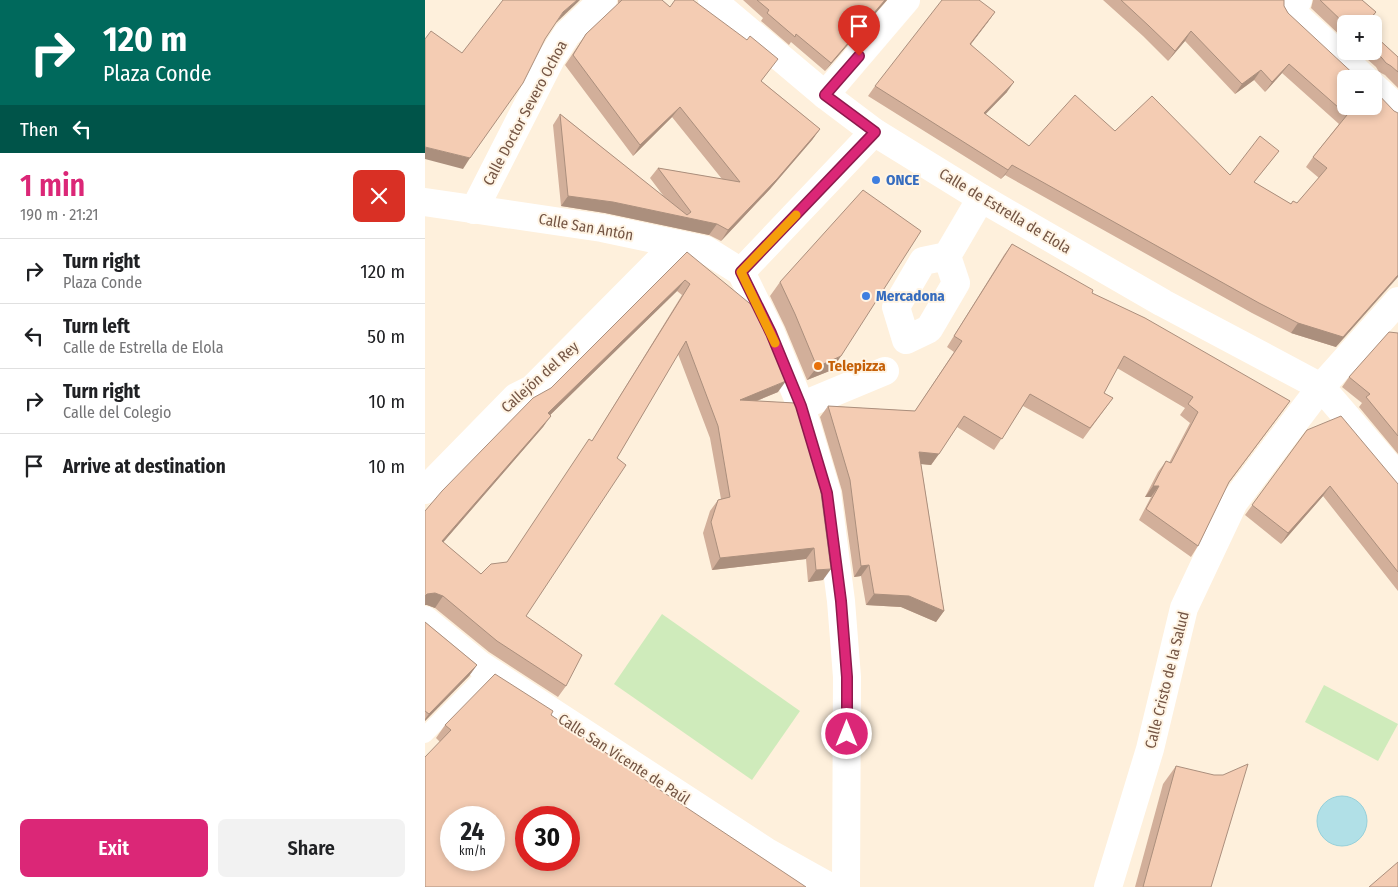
<!DOCTYPE html>
<meta charset="utf-8">
<style>
body{margin:0;font-family:"Fira Sans Condensed",sans-serif;background:#f2f2f2;color:#202124;height:100vh;display:flex;flex-direction:column;font-size:19px;white-space:nowrap}
*{box-sizing:border-box;margin:0}
p{font-size:16px;color:#757577}
.icon{flex:none;width:28px;height:28px;fill:none;stroke:currentColor;stroke-width:2;stroke-linecap:round;stroke-linejoin:round}
.map{position:relative;flex:1;overflow:hidden}
.details{display:flex;flex-direction:column;background:#fff;width:425px}
.details>*{flex:none}
.banner{background:#00695c;color:#fff;overflow:hidden}
.buttons{position:absolute;left:912px;top:15px;display:grid;gap:10px}
.buttons a{display:grid;place-items:center;width:45px;height:45px;border-radius:8px;background:#fff;box-shadow:0 2px 8px #0003;font-size:25px}
.speed{position:absolute;left:15px;top:806px;display:flex;gap:10px;font-size:25px;font-weight:700;text-align:center}
.speed>*{display:grid;place-content:center;width:65px;height:65px;border-radius:50%;background:#fff;box-shadow:0 2px 8px #0003;line-height:1}
.speed small{font-size:12px;font-weight:400}
.speed .limit{border:8px solid #d22;background:#fff;color:#111}
.pin{position:absolute;display:grid;place-items:center;width:42px;height:42px;color:#fff;margin:-51px -21px;border-radius:50% 50% 50% 0;rotate:-45deg;box-shadow:0 0 5px #0007}
.pin .icon{rotate:45deg}
.me{position:absolute;width:55px;margin:-28px;rotate:0deg;stroke-linejoin:round;filter:drop-shadow(0 0 4px #0008)}
.turn{display:flex;align-items:center;gap:18px;height:105px;padding:0 20px;font-size:22px}
.turn .icon{width:65px;height:65px;stroke-width:2.5}
.turn b{display:block;font-size:35px;line-height:42px}
.then{display:flex;align-items:center;height:48px;padding:0 20px;background:#0003;gap:10px;font-size:19px}
.round{display:grid;place-items:center;flex:none;width:52px;height:52px;border-radius:8px;background:#f2f2f2}
.headline{display:flex;align-items:center;justify-content:space-between;height:85px;padding:0 20px}
h1{font-size:30px;font-weight:600;line-height:38px;color:#db2777}
.action{display:flex;gap:10px;margin-top:auto;padding:10px 20px}
.action a{flex:1;height:58px;border-radius:8px;background:#db2777;color:#fff;font-size:20px;font-weight:600;line-height:58px;text-align:center}
.action a+a{background:#f2f2f2;color:#202124}
ul{padding:0;list-style:none}
li{display:flex;align-items:center;gap:15px;height:65px;padding:0 20px;border-top:1px solid #e0e0e0}
li div{flex:1}
li b{display:block;font-size:19px}
li em{font-style:normal}
main{display:flex;flex:1;min-height:0}
.map>svg:first-child{display:block}
</style>
<main>
<section class="details">
<div class="banner">
<div class="turn"><svg class="icon" aria-label="right" viewBox="0 0 24 24"><path d="M7 20v-9h11M14 6l5 5-5 5"/></svg><div><b>120 m</b>Plaza Conde</div></div>
<div class="then">Then<svg class="icon" aria-label="left" viewBox="0 0 24 24"><path d="M17 20v-9H6M10 6l-5 5 5 5"/></svg></div>
</div>
<div class="headline"><div><h1>1 min</h1><p>190 m · 21:21</p></div><a class="round" style="background:#d93025;color:#fff"><svg class="icon" aria-label="close" viewBox="0 0 24 24"><path d="M6 6l12 12M18 6L6 18"/></svg></a></div>
<ul>
<li><svg class="icon" aria-label="right" viewBox="0 0 24 24"><path d="M7 20v-9h11M14 6l5 5-5 5"/></svg><div><b>Turn right</b><p>Plaza Conde</p></div><em>120 m</em></li>
<li><svg class="icon" aria-label="left" viewBox="0 0 24 24"><path d="M17 20v-9H6M10 6l-5 5 5 5"/></svg><div><b>Turn left</b><p>Calle de Estrella de Elola</p></div><em>50 m</em></li>
<li><svg class="icon" aria-label="right" viewBox="0 0 24 24"><path d="M7 20v-9h11M14 6l5 5-5 5"/></svg><div><b>Turn right</b><p>Calle del Colegio</p></div><em>10 m</em></li>
<li><svg class="icon" aria-label="arrive" viewBox="0 0 24 24"><path d="M6 21V4h12l-3 4 3 4H6"/></svg><div><b>Arrive at destination</b></div><em>10 m</em></li>
</ul>
<div class="action"><a>Exit</a><a>Share</a></div>
</section>
<div class="map">
<svg width="973" height="887" viewBox="0 0 973 887">
<rect width="100%" height="100%" fill="#fef0dc"/>
<!-- green -->
<g fill="#cfebbb">
<polygon points="237,614 375,711 327,780 189,684"/>
<polygon points="899,685 973,724 953,761 880,722"/>
</g>
<!-- water -->
<circle fill="#b1e0e7" stroke="#96d0da" cx="917" cy="821" r="25"/>
<g fill="none" stroke-linecap="round" stroke-linejoin="round">
<!-- lane -->
<polyline stroke="#fff" stroke-width="16" points="0,735 63,671"/>
<!-- street -->
<g stroke="#fff" stroke-width="28">
<polyline points="287,0 400,95 449,132 556,198 738,303 896,387 973,477"/>
<polyline points="873,0 867,12 940,79"/>
<polyline points="949,87 973,109"/>
<polyline points="400,95 481,0"/>
<polyline points="0,202 177,228 281,250 316,272"/>
<polyline points="49,210 127,57 142,34 178,0"/>
<polyline points="522,256 531,283 504,329 481,340 471,307 498,261 522,256 556,198"/>
<polyline points="316,272 346,333 376,406 402,493 416,601 422,677 421,887"/>
<polyline points="316,272 449,132"/>
<polyline points="376,406 460,371"/>
<polyline points="0,490 91,397 107,389 251,244"/>
<polyline points="0,620 55,665 342,852 405,887"/>
<polyline points="683,887 725,749 759,608 809,502 896,387 973,301"/>
</g>
</g>
<!-- wall -->
<g fill="#d2af9a" fill-rule="evenodd">
<polygon points="193,0 237,0 245,7 345,69 336,81 395,129 387,140 345,189 296,241 284,235 180,213 136,206 128,125 135,114 240,198 225,178 233,168 297,179 247,117 208,156 140,65 161,34 193,4"/>
<polygon points="318,0 462,0 400,71 366,42 364,45 336,21 338,18"/>
<polygon points="678,0 859,0 859,6 863,13 949,106 911,347 866,333 827,313 580,175 576,179 443,96 450,86 570,12 546,44 582,92 560,114 604,146 690,131 805,175 854,151 829,182 866,204 872,203 894,178 881,167 888,157 914,124 857,73 840,92 829,80 810,94 760,41 743,61 718,36"/>
<polygon points="888,0 937,0 951,12 942,24 921,24 921,41 886,8"/>
<polygon points="949,35 973,57 973,88 960,75 954,72 951,67 933,51 949,51"/>
<polygon points="587,244 667,293 865,401 803,484 773,546 766,557 714,520 726,497 720,497 733,472 741,461 744,463 765,423 755,415 760,408 692,368 679,393 688,398 658,439 598,406 569,450 532,427 506,465 496,464 519,611 511,622 476,607 441,605 436,576 429,577 417,491 395,417 403,406 490,411 529,352 522,347 579,255"/>
<path d="M262 252 353 392 332 401 370 403 398 580 383 582 381 559 287 570 278 533 285 511 293 500 296 499 285 438 253 354 192 458 101 616 141 686 133 697 64 652 10 608 2 605 0 511 126 388ZM252 291 257 295 167 441 82 562 56 574 18 542 118 427 125 415Z"/>
<polygon points="355,282 407,370 382,380 360,327 345,296"/>
<polygon points="973,333 973,454 934,407 937,403 917,387 924,377"/>
<polygon points="882,430 973,484 973,591 898,496 856,544 820,515"/>
<polygon points="0,622 52,665 44,676 0,721"/>
<polygon points="126,715 232,788 15,742 11,738 20,725"/>
<polygon points="751,766 786,887 710,887 738,784"/>
</g>
<!-- shaded-wall -->
<g fill="#ab8f7d">
<polygon points="152,0 155,0 131,23 138,12"/>
<polygon points="460,0 462,0 400,71 406,63"/>
<polygon points="570,12 563,22 539,53 545,44"/>
<polygon points="951,12 942,24 940,24"/>
<polygon points="766,31 760,41 743,61 750,51"/>
<polygon points="864,64 857,73 840,92 847,82"/>
<polygon points="836,70 829,80 810,94 817,84"/>
<polygon points="589,82 582,92 552,123 559,113"/>
<polygon points="255,107 247,117 208,156 215,145"/>
<polygon points="395,129 387,140 345,189 296,241 303,230"/>
<polygon points="0,147 45,158 38,169 0,159"/>
<polygon points="587,165 580,175 576,179 583,170"/>
<polygon points="143,196 188,202 292,224 284,235 180,213 136,206"/>
<polygon points="973,275 973,277 911,347 866,333 873,323"/>
<polygon points="260,280 252,291 115,425 123,413"/>
<polygon points="416,356 407,370 382,380 392,367"/>
<polygon points="361,381 353,392 307,411 315,400"/>
<polygon points="865,401 857,412 796,493 804,482"/>
<polygon points="126,416 118,427 9,553 17,541"/>
<polygon points="494,452 514,454 506,465 486,463"/>
<polygon points="728,486 734,486 726,497 720,497"/>
<polygon points="905,486 898,496 856,544 863,533"/>
<polygon points="389,548 381,559 287,570 295,558"/>
<polygon points="444,565 436,576 429,577 436,566"/>
<polygon points="406,569 398,580 383,582 391,570"/>
<polygon points="10,593 18,596 10,608 2,605 0,605 0,596 2,594"/>
<polygon points="449,594 484,596 519,611 511,622 476,607 441,605"/>
<polygon points="52,665 44,676 0,721 0,719 4,714"/>
</g>
<!-- building -->
<g fill="#f4ccb3" stroke="#ab8f7d" fill-rule="evenodd">
<polygon points="78,0 152,0 138,12 120,39 98,83 45,158 0,147 0,39 6,31 37,53"/>
<polygon points="197,0 237,0 245,7 250,0 268,0 322,40 325,36 353,59 336,81 395,129 352,179 303,230 292,224 188,202 143,196 135,114 262,215 266,212 233,168 315,182 255,107 215,145 148,55 161,34"/>
<polygon points="332,0 460,0 406,63 371,34 370,37 342,13 344,10"/>
<polygon points="517,0 554,0 570,12 545,44 589,82 559,113 604,146 650,95 690,131 727,96 805,175 835,136 854,151 829,182 866,204 868,201 872,203 902,168 888,157 922,115 864,64 847,82 836,70 817,84 766,31 750,51 724,26 696,0 859,0 859,6 863,13 934,79 921,79 921,106 949,106 949,90 969,111 973,113 973,275 918,337 873,323 834,303 587,165 583,170 450,86"/>
<polygon points="895,0 937,0 951,12 940,24 921,24 921,25"/>
<polygon points="949,35 973,57 973,72 966,66 961,63 957,58 949,50"/>
<polygon points="438,190 496,231 416,356 392,367 370,314 355,282"/>
<polygon points="587,244 668,290 667,293 720,318 865,401 804,482 773,546 721,509 734,486 728,486 741,461 746,463 773,412 763,404 768,397 699,356 679,393 688,398 665,428 605,394 577,439 539,416 514,454 494,452 519,611 484,596 449,594 444,565 436,566 425,480 403,406 490,411 537,341 529,336"/>
<path d="M262 252 329 307 340 328 361 381 315 400 370 403 395 485 406 569 391 570 389 548 295 558 286 522 293 500 305 497 293 426 261 341 192 458 201 465 101 616 157 655 141 686 72 641 18 596 10 593 2 594 0 596V511L17 491 108 398 126 388ZM260 280 265 284 167 441 164 439 82 562 66 564 56 574 17 541 126 416 123 413Z"/>
<polygon points="964,332 973,333 973,436 941,397 945,394 924,377"/>
<polygon points="916,416 973,484 973,572 905,486 863,533 827,505 882,430"/>
<polygon points="0,622 52,665 4,714 0,711"/>
<path d="M70 674 128 711 126 715 232 788 381 887H0V757L26 730 20 725ZM26 818H69V860H26ZM101 818H144V860H101Z"/>
<polygon points="823,764 786,887 718,887 751,766 789,775 798,775"/>
<polygon points="973,862 973,887 944,887"/>
</g>
<g fill="none" stroke-linecap="round" stroke-linejoin="round">
<defs>
<polyline id="route" points="422,734 422,677 416,601 402,493 376,406 346,333 316,272 450,132 400,95 434,56"/>
</defs>
<!-- route casing -->
<use href="#route" stroke="#8e194d" stroke-width="12"/>
<!-- route -->
<use href="#route" stroke="#db2777" stroke-width="9"/>
<!-- slow -->
<polyline stroke="#f59e0b" stroke-width="9" points="350,343 316,272 371,215"/>
</g>
<!-- markers -->
<g fill="#3f7fe0" stroke="#fff4e4" stroke-width="2">
<circle cx="451" cy="180" r="5"/>
<circle cx="441" cy="296" r="5"/>
</g>
<circle fill="#e8710a" stroke="#fff4e4" stroke-width="2" cx="393" cy="366" r="5"/>
<g text-anchor="middle" stroke-width="4" stroke-linejoin="round" paint-order="stroke">
<!-- street labels -->
<g font-size="15" fill="#745544" stroke="#fff4e4">
<text transform="translate(100 113) rotate(-62)" y="5">Calle Doctor Severo Ochoa</text>
<text transform="translate(580 211) rotate(31)" y="5">Calle de Estrella de Elola</text>
<text transform="translate(161 227) rotate(10)" y="5">Calle San Antón</text>
<text transform="translate(115 377) rotate(-42)" y="5">Callejón del Rey</text>
<text transform="translate(742 680) rotate(-76)" y="5">Calle Cristo de la Salud</text>
<text transform="translate(199 759) rotate(33)" y="5">Calle San Vicente de Paúl</text>
</g>
<!-- shop labels -->
<g font-size="15" font-weight="bold" fill="#366cbe" stroke="#fff4e4" text-anchor="start">
<text x="461" y="185">ONCE</text>
<text x="451" y="301">Mercadona</text>
</g>
<!-- food labels -->
<g font-size="15" font-weight="bold" fill="#c56008" stroke="#fff4e4" text-anchor="start">
<text x="403" y="371">Telepizza</text>
</g>
</g>
</svg>
<div class="buttons">
<a>+</a>
<a>−</a>
</div>
<div class="speed"><div>24<small>km/h</small></div><div class="limit">30</div></div>
<div class="pin" style="left:434px;top:56px;background:#d93025"><svg class="icon" aria-label="arrive" viewBox="0 0 24 24"><path d="M6 21V4h12l-3 4 3 4H6"/></svg></div>
<svg class="me" style="left:422px;top:734px" viewBox="-20 -20 40 40"><circle r="17" fill="#db2777" stroke="#fff" stroke-width="3"/><path d="M0-11L8 9 0 5-8 9z" fill="#fff"/></svg>
</div>
</main>
